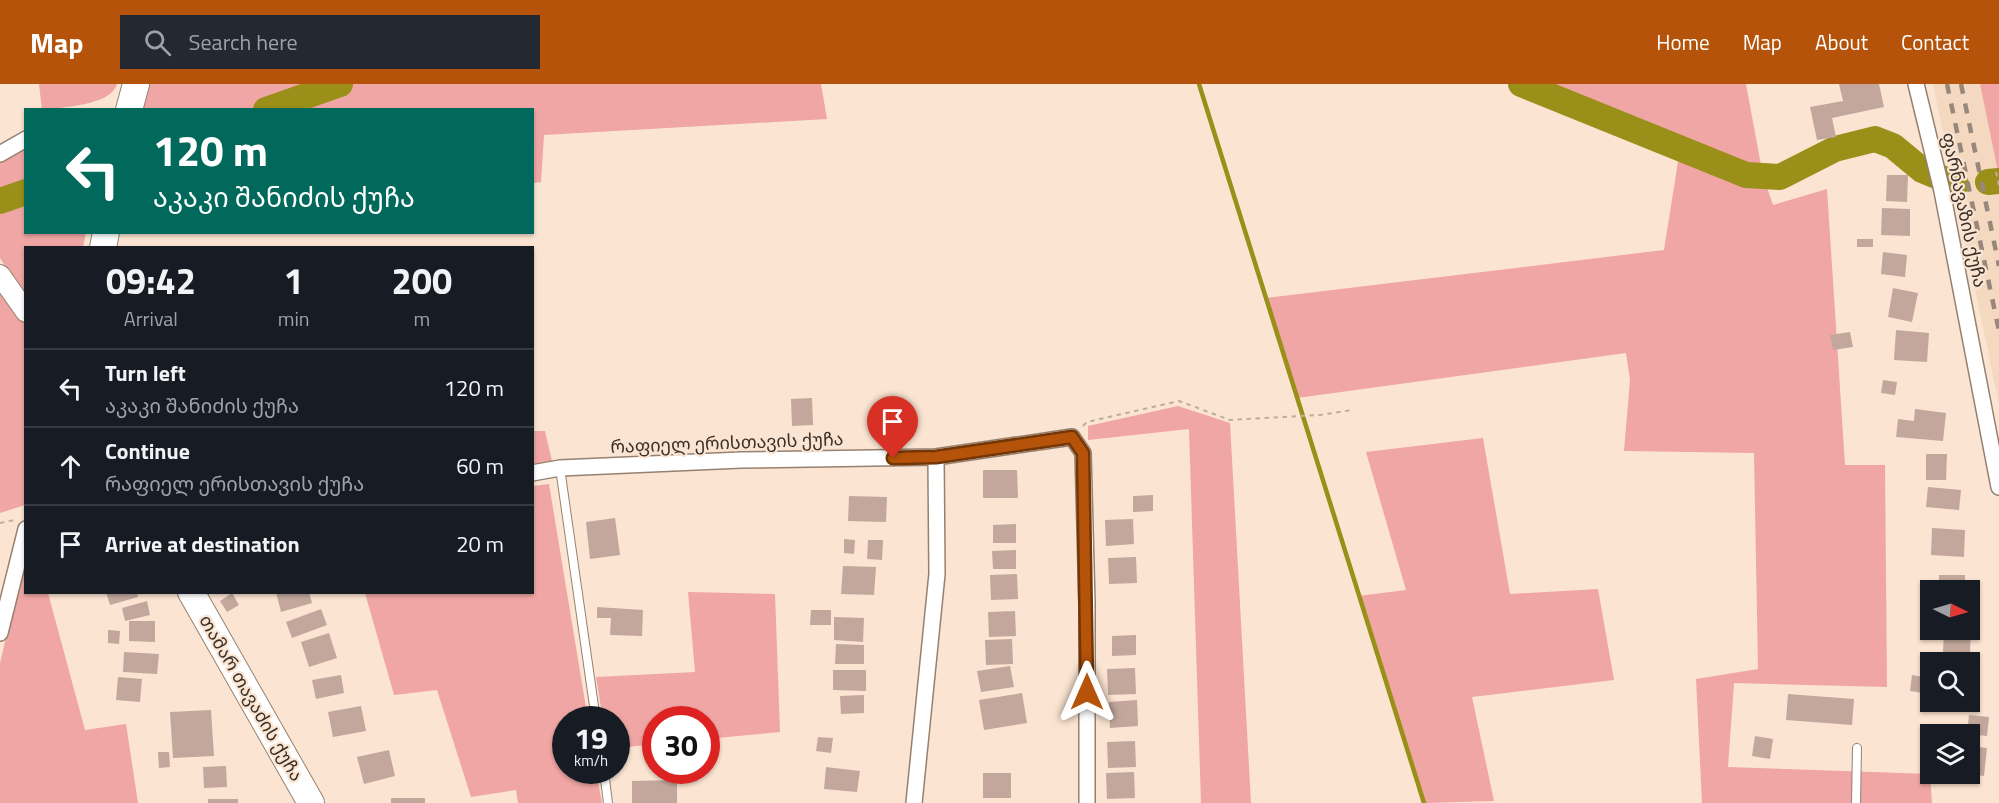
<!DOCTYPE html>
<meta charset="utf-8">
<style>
body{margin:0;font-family:"Titillium Web","Noto Sans Georgian",sans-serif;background:#242831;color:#f1f3f6;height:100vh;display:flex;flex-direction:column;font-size:22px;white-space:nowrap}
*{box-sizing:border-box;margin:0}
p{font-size:20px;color:#9ea1a6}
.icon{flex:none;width:33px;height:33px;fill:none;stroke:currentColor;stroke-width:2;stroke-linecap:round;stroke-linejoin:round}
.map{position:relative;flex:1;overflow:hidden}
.panel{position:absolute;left:24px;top:162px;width:510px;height:348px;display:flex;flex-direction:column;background:#171b24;border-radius:0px;box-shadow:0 2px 4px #0004}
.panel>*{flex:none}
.hud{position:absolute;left:24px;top:24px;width:510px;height:126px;border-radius:0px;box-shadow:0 2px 4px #0004;background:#00695c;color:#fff;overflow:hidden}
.needle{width:39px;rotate:95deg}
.tools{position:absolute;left:1920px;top:496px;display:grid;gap:12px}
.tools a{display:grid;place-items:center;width:60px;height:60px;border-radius:0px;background:#171b24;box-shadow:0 2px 4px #0004;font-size:30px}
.speed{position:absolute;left:552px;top:622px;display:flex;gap:12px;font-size:30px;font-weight:700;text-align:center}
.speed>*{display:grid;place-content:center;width:78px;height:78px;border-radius:50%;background:#171b24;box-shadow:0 2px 4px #0004;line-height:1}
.speed small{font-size:15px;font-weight:400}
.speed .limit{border:9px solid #d22;background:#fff;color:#111}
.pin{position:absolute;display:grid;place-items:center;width:51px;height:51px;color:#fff;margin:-62px -26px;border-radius:50% 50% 50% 0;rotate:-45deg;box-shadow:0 0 6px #0007}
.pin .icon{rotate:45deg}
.me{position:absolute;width:66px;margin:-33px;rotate:0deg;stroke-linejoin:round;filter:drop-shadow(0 0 4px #0008)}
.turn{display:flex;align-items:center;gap:21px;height:126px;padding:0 30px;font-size:27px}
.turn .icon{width:78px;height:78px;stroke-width:2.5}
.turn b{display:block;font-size:42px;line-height:51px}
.eta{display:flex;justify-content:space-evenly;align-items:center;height:102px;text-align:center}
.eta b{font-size:36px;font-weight:700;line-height:42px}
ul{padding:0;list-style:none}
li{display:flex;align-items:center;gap:18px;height:78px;padding:0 30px;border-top:2px solid #363941}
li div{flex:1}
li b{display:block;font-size:22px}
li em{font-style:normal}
header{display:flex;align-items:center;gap:36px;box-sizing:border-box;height:84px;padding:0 30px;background:#b45309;color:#fff}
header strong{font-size:28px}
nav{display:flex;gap:33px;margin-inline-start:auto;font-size:21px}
.search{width:420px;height:54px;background:#242831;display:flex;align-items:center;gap:15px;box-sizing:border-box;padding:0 21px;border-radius:0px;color:#9ea1a6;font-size:22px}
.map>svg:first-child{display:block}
</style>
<header>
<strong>Map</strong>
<div class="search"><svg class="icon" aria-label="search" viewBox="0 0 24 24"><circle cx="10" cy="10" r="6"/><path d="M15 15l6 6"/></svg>Search here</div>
<nav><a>Home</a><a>Map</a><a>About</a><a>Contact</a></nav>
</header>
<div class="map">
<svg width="1999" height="719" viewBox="0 0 1999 719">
<rect width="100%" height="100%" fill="#fbe4d1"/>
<!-- built -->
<polygon fill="#f4d8c0" points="1933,0 1980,0 1999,93 1999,321"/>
<!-- green -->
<g fill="#f0a6a4">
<path d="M39 0H117C111 22 61 23 42 26Z"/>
<polygon points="145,0 821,0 827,35 544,51 541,98 533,99 532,26 139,26"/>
<polygon points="1521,0 1746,0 1763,92 1773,121 1827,105 1845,381 1885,381 1887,603 1734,599 1728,683 1930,690 1932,719 1702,719 1696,595 1758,585 1754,369 1624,367 1630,296 1626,269 1297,314 1266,214 1664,166 1680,65"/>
<polygon points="1980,0 1999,0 1999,93"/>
<polygon points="25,64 26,148 86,149 83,163 26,164 25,213 0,174 0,79"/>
<polygon points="0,199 26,239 25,421 0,429"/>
<polygon points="1178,322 1230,339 1251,719 1201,719 1189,345 1088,356 1088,342"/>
<polygon points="533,347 545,347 552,377 533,380"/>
<polygon points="1483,354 1510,510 1598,505 1614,596 1472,613 1494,717 1424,719 1358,512 1406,506 1366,368"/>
<polygon points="549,400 588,636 566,636 566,687 596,687 602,719 518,719 516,706 471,713 437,606 394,611 365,509 532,508 533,402"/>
<polygon points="25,473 26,508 48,509 85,646 126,640 138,719 0,719 0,579"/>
<polygon points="688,508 775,510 780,648 707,655 706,636 656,636 655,660 617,664 616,636 603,636 596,593 695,588"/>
</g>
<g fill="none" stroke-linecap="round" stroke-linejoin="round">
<!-- stream -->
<polyline stroke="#9a8f18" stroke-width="4.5" points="1199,0 1424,719"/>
<!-- river -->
<g stroke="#9a8f18" stroke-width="26">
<polyline points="1521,0 1746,91 1780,93 1835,65 1875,55 1893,62 1922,86 1956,100"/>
<polyline points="266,26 340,0"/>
<polyline points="1988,98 1999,97"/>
<polyline points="0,117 26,108"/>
</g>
</g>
<!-- building -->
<g fill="#c3a79d">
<polygon points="1839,0 1879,0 1884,23 1832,34 1836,53 1817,56 1810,23 1843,17"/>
<polygon points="1887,91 1908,91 1907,118 1886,117"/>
<polygon points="1882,124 1910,125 1910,152 1881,151"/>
<rect x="1857" y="155" width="16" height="8"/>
<polygon points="1883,168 1907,171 1905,193 1881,190"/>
<polygon points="1893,204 1918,209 1912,238 1888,233"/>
<polygon points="1896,246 1929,249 1927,278 1894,276"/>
<polygon points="1850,248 1853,263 1833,266 1830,251"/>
<polygon points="1883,296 1897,298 1895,311 1881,309"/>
<polygon points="812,314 813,341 792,342 791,315"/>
<polygon points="1915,325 1946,329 1943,357 1896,353 1898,335 1914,337"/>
<polygon points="1926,370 1947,370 1946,396 1926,396"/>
<polygon points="983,386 1017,386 1018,414 983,414"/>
<polygon points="1928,403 1961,406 1959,426 1926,423"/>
<polygon points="1153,411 1153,427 1133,428 1133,412"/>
<polygon points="849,412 887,413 886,438 848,437"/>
<polygon points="615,434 620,471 590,475 586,438"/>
<polygon points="1133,435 1134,460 1106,462 1105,436"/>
<polygon points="1016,440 1016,459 993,459 993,441"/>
<polygon points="1932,444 1965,446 1964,473 1931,471"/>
<polygon points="844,455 855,456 854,470 844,469"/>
<polygon points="868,456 883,456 882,476 867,475"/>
<polygon points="1016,466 1016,485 993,485 992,467"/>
<polygon points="1136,473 1137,499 1109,500 1108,474"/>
<polygon points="843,482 876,483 874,511 841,510"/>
<polygon points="1017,490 1018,515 991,516 990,491"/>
<rect x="1939" y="491" width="26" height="16"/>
<polygon points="106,508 137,508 138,513 110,521"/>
<polygon points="276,508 309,508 312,519 281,528"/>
<polygon points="232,509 239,521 227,528 220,517"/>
<polygon points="147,517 150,531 125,537 122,524"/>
<polygon points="597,523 643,526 642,552 610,551 611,534 597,534"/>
<polygon points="321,525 327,541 292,554 286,538"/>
<polygon points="811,526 831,526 831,541 810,541"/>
<polygon points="1015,527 1016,552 989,553 988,528"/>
<polygon points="834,533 864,534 863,558 834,556"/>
<polygon points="129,537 155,537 155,558 129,557"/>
<polygon points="108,546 120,547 119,560 108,559"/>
<polygon points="1944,546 1971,546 1970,569 1943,568"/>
<polygon points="329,549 337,574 309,583 301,558"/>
<polygon points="1136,551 1136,571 1112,572 1112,552"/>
<polygon points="1012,555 1013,580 986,581 985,556"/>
<polygon points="836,560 864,561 864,580 835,580"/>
<polygon points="124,568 159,570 157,590 123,588"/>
<polygon points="1010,582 1014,603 981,608 977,587"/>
<polygon points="1135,584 1136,610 1108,611 1107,585"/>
<polygon points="833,586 866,586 866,607 833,606"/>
<polygon points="341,591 344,609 316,615 312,596"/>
<polygon points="1912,591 1930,594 1930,610 1910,607"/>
<polygon points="118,593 142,595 140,618 116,616"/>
<polygon points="1022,609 1027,639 984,646 979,616"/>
<polygon points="1788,610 1854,615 1852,641 1786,636"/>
<polygon points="864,611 864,629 841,630 840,612"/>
<polygon points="1137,616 1138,642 1110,644 1109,618"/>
<polygon points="361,622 366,647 333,653 328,628"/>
<polygon points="211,626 214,672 173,674 170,628"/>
<polygon points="1969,631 1989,633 1987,652 1967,650"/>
<polygon points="1755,652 1773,655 1770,675 1752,672"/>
<polygon points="818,653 833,654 831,669 816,667"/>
<polygon points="1135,657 1136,683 1108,684 1107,658"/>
<polygon points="1970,662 1987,664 1984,692 1970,690"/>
<polygon points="389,666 395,692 364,700 357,673"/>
<polygon points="158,668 169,668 170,683 159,684"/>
<polygon points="226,682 227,703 204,704 203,683"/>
<polygon points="826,683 860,687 857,708 824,705"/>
<polygon points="1134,688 1135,714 1107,715 1106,689"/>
<rect x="983" y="689" width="28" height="25"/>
<polygon points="677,696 677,719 632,719 632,697"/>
<rect x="391" y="714" width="34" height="5"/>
<rect x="208" y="715" width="30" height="4"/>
</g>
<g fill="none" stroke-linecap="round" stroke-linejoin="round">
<defs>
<g id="service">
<polyline points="560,384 596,636"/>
<polyline points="604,687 608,719"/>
<polyline points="1856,719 1857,664"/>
</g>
<g id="minor">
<polyline points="1916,0 1942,107 1999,403"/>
<polyline points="0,70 26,55"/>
<polyline points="532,389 560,384 741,376 936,373 1072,353 1083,369 1087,519 1087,719"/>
<polyline points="0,549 26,445"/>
<polyline points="914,719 937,490 936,373"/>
</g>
<polyline id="tertiary" points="0,191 26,228"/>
<g id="trunk">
<polyline points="129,26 136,0"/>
<polyline points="103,164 106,148"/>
<polyline points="191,508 311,719"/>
</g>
</defs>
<!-- service casing -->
<use href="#service" stroke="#968170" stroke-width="10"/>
<!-- minor casing -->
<use href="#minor" stroke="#968170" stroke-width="18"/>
<!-- tertiary casing -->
<use href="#tertiary" stroke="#968170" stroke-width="22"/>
<!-- trunk casing -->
<use href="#trunk" stroke="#968170" stroke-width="28"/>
<!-- path -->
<g stroke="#c0ad9e" stroke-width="2" stroke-dasharray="4.5 4.5" stroke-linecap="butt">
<polyline points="1996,88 1999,102"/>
<polyline points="1083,342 1087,338 1179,317 1230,336 1320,331 1352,326"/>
<polyline points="0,439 15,436"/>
</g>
<!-- service -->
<use href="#service" stroke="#fff" stroke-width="8"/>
<!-- minor -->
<use href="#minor" stroke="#fff" stroke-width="15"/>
<!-- tertiary -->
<use href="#tertiary" stroke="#fff" stroke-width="20"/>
<!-- trunk -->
<use href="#trunk" stroke="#fff" stroke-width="26"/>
<!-- rail -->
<g stroke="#97887b" stroke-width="4.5" stroke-dasharray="10 10" stroke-linecap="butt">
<polyline points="1947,0 1999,247"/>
<polyline points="1961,0 1999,182"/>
</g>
</g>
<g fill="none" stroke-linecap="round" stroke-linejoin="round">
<defs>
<polyline id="route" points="893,374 936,373 1072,353 1083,369 1087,608"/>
</defs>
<!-- route casing -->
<use href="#route" stroke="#753606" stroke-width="15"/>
<!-- route -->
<use href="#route" stroke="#b45309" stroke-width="10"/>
</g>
<g text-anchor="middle" stroke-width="4.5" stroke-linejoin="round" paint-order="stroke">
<!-- street labels -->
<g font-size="18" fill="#393029" stroke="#fbe4d1">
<text transform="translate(1964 126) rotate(78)" y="6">ფარნავაზის ქუჩა</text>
<text transform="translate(727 359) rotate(-2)" y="6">რაფიელ ერისთავის ქუჩა</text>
<text transform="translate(251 614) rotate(60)" y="6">თამარ თავაძის ქუჩა</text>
</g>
</g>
</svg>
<div class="tools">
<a><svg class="needle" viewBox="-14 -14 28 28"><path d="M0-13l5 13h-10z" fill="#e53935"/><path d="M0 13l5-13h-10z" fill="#9ea1a6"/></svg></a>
<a><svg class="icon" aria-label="search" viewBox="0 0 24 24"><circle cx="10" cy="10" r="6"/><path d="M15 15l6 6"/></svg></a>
<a><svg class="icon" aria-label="layers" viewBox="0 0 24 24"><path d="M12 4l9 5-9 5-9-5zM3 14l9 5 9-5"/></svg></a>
</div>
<div class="speed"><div>19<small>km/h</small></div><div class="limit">30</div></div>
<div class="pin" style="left:893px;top:374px;background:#d93025"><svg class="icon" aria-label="arrive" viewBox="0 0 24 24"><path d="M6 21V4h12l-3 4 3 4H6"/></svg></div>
<svg class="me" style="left:1087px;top:608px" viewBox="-20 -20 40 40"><path d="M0-17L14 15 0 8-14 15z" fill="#b45309" stroke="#fff" stroke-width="4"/></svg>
<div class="hud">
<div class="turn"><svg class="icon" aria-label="left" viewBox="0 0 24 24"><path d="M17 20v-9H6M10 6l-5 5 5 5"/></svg><div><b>120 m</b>აკაკი შანიძის ქუჩა</div></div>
</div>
<section class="panel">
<div class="eta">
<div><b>09:42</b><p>Arrival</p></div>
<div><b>1</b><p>min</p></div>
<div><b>200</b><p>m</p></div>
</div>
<ul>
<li><svg class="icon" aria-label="left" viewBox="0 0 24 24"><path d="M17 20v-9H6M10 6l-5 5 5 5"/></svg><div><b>Turn left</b><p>აკაკი შანიძის ქუჩა</p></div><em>120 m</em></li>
<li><svg class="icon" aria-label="ahead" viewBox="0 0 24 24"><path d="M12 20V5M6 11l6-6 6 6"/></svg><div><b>Continue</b><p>რაფიელ ერისთავის ქუჩა</p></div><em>60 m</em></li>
<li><svg class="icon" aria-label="arrive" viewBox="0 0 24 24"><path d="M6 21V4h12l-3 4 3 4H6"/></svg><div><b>Arrive at destination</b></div><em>20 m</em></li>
</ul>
</section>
</div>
